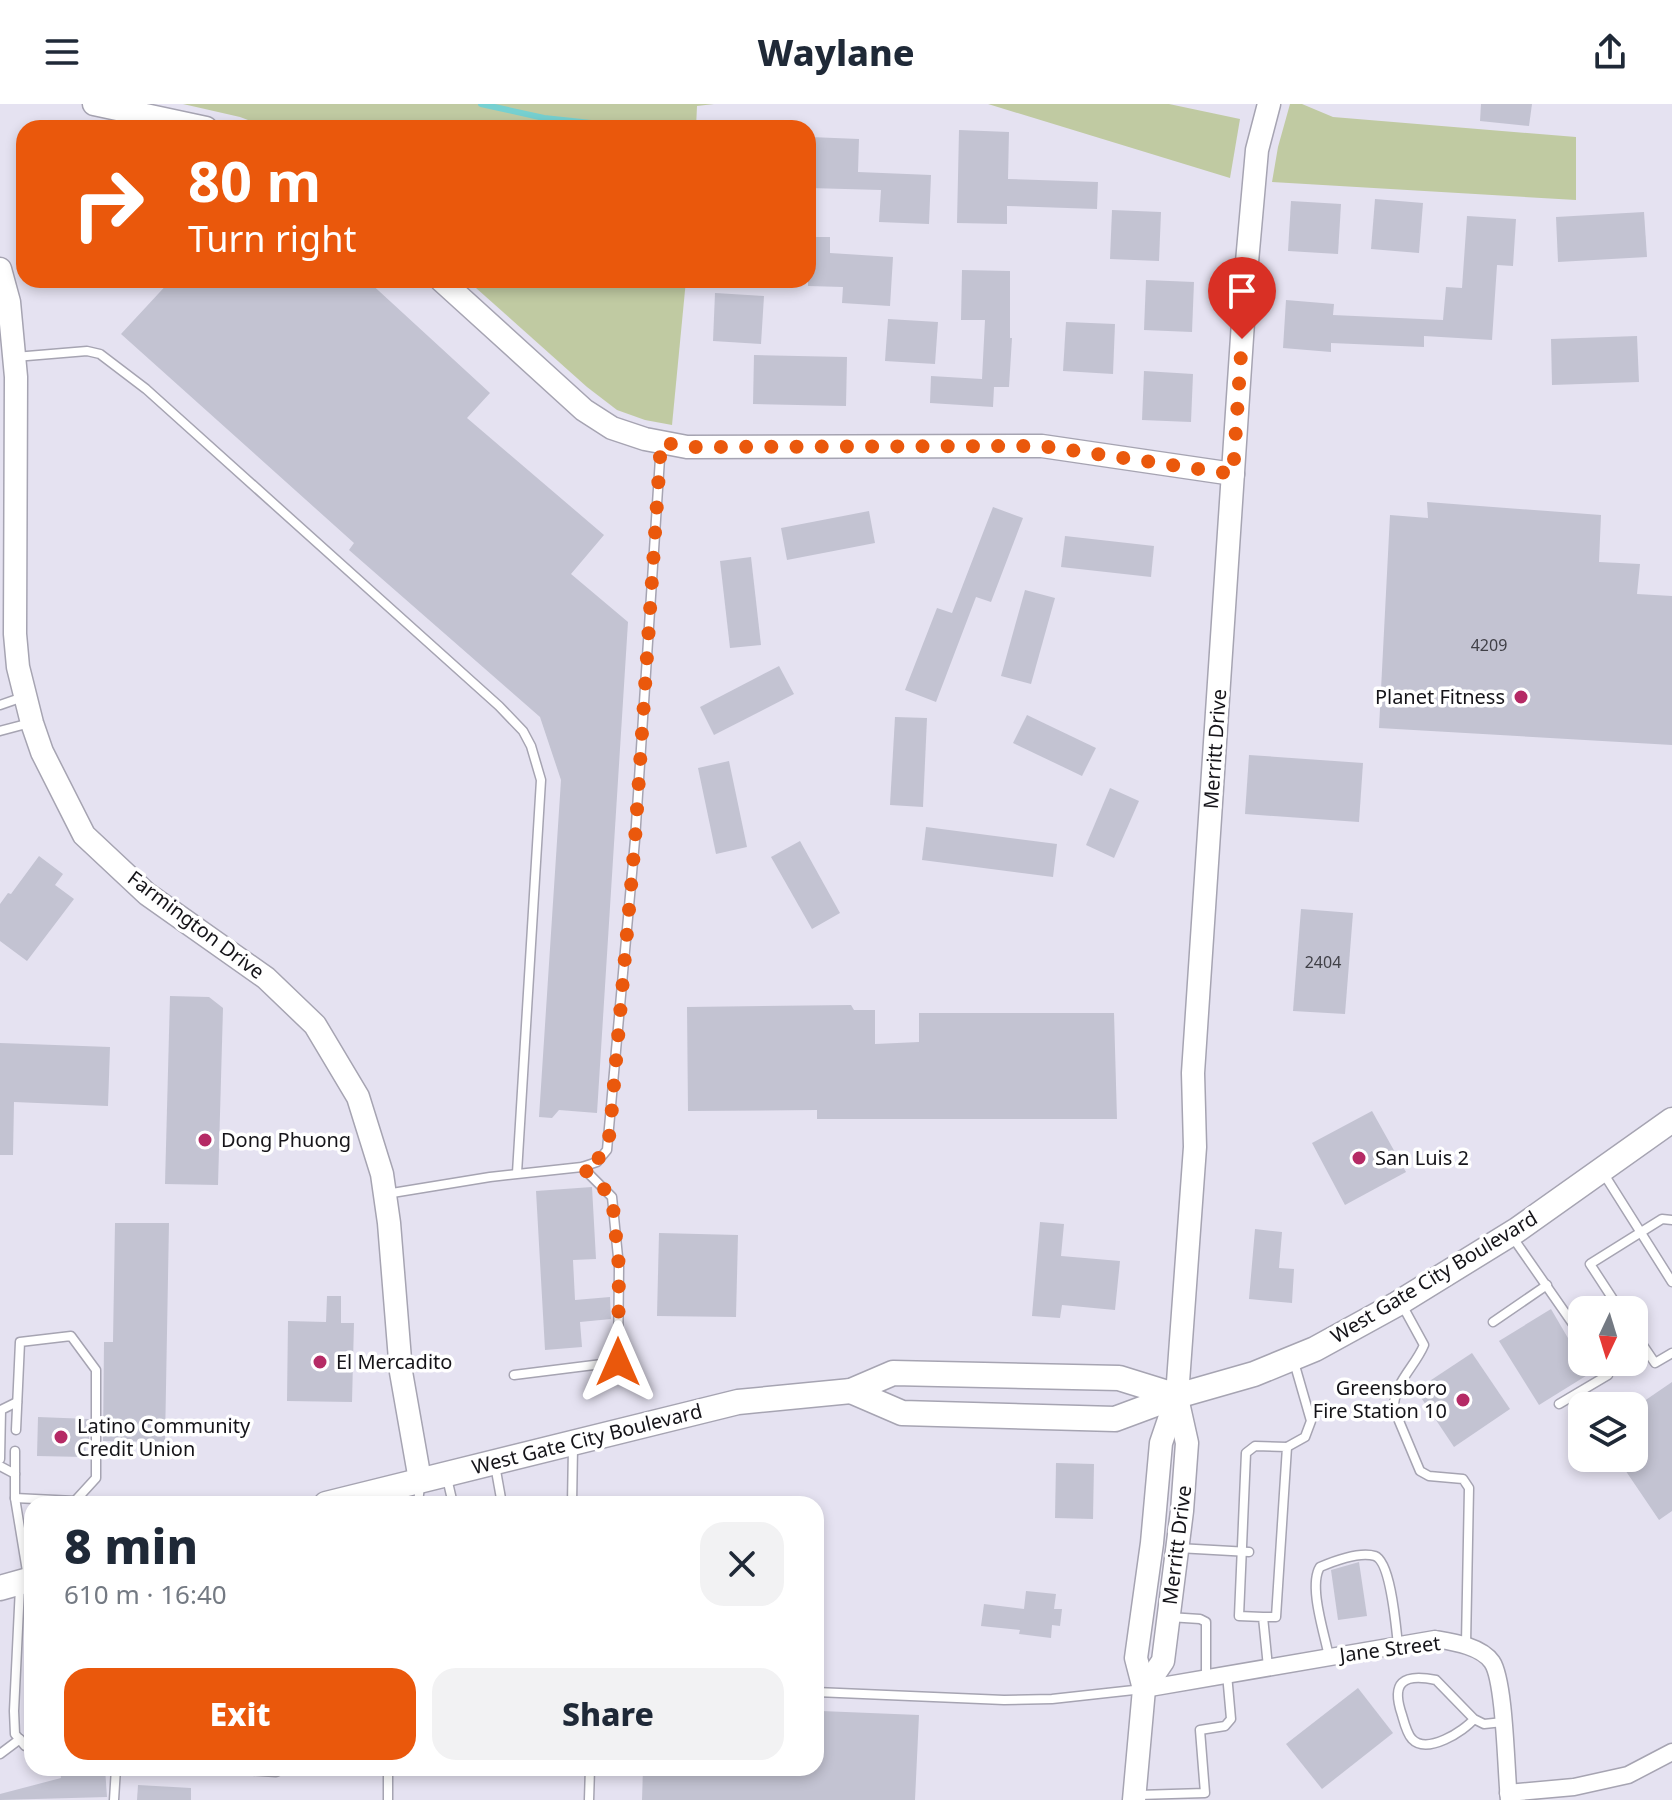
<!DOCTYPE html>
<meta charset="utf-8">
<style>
body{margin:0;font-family:"Noto Sans",sans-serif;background:#f2f2f3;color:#1f2937;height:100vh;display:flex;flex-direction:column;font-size:30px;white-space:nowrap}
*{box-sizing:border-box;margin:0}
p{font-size:26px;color:#747a83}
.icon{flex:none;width:44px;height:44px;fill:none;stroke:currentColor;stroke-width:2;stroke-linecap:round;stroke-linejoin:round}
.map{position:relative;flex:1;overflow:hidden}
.side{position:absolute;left:24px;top:1392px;width:800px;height:280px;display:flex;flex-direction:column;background:#fff;border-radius:24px;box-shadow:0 4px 12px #0003}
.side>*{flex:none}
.banner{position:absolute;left:16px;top:16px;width:800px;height:168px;border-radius:24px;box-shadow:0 4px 12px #0003;background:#ea580c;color:#fff;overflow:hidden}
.needle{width:52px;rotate:184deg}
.buttons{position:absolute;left:1568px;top:1192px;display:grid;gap:16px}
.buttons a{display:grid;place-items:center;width:80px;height:80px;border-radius:16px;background:#fff;box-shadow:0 4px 12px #0003;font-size:40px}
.pin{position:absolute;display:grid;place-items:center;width:68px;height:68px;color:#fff;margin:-82px -34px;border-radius:50% 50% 50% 0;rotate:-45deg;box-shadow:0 0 8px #0007}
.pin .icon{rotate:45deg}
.me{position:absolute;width:88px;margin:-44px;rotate:0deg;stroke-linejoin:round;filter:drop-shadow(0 0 6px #0008)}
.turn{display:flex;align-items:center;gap:28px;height:168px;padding:0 40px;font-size:36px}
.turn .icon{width:104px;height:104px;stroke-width:2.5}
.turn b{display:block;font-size:56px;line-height:68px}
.round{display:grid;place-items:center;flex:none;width:84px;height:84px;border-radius:24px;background:#f2f2f3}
.head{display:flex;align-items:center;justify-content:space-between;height:136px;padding:0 40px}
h1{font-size:48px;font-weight:800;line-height:60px}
.action{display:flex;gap:16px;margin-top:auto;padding:16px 40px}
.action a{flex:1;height:92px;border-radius:24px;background:#ea580c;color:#fff;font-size:32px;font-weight:800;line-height:92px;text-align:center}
.action a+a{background:#f2f2f3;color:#1f2937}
header{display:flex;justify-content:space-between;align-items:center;height:104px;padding:0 40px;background:#fff;font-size:36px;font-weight:800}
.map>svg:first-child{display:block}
</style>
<header><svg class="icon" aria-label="menu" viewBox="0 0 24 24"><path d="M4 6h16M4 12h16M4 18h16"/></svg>Waylane<svg class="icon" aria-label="share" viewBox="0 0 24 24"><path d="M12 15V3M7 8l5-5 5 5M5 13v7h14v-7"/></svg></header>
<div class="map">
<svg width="1672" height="1696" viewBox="0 0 1672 1696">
<rect width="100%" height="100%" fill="#e5e2f1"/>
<!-- green -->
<g fill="#c0caa2">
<polygon points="183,0 714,0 697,2 696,24 269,24 240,13"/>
<polygon points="988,0 1169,0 1240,15 1230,74"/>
<polygon points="1290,0 1302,0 1333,13 1576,33 1576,96 1272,78 1278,43"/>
<polygon points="467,176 686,176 672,321 645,316 617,306 587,283"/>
</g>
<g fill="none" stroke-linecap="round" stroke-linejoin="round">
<!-- stream -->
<polyline stroke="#76d0d0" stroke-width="6" points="481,0 544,14 638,24"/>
</g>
<!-- building -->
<g fill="#c3c3d2">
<polygon points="1481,0 1532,0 1529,22 1480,17"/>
<polygon points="959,26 1009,28 1008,75 1098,78 1097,105 1007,102 1007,120 957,119"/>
<polygon points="810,33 859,35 858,68 931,71 929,120 879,118 881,86 809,84"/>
<polygon points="1375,95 1423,99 1419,149 1371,145"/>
<polygon points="1291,97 1341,100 1338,150 1288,147"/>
<polygon points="1112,106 1161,108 1159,157 1110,155"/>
<polygon points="1644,108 1647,153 1558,158 1556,113"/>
<polygon points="1467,112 1516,115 1513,162 1497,161 1492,236 1424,232 1424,243 1331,239 1331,248 1283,244 1286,196 1334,200 1333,211 1443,216 1446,183 1462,184"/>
<polygon points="808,133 830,133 830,149 893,153 890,202 842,199 843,183 808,182"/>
<polygon points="962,166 1010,167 1010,234 1012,234 1009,283 994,283 993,303 930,299 931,272 982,275 985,216 961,216"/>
<polygon points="171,176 367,176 490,289 467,314 604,431 571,470 628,518 597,1009 559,1006 552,1014 539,1013 561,676 540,613 349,446 354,439 121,230"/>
<polygon points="1146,176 1194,178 1192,228 1144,226"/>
<polygon points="715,189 764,192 761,240 713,237"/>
<polygon points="888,215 938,218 935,260 885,257"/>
<polygon points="1066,218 1115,220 1113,270 1063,267"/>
<polygon points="1637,232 1639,278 1552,281 1551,235"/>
<polygon points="754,251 847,253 846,302 753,300"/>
<polygon points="1144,267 1193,270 1191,318 1142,316"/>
<polygon points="1427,398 1601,411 1599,458 1640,460 1637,490 1672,492 1672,641 1379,624 1390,411 1428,414"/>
<polygon points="993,403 1023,414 991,498 976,493 936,598 905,586 937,504 952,509"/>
<polygon points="869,407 875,439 787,456 781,424"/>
<polygon points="1065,432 1154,442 1151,473 1061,463"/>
<polygon points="751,453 761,541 730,544 720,457"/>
<polygon points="1025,486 1055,494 1031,580 1001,572"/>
<polygon points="779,562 794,590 714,631 700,603"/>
<polygon points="1027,611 1096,644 1082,672 1013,639"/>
<polygon points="895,613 927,614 923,703 890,701"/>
<polygon points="1249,651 1363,659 1359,718 1245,710"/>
<polygon points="729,657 747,743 716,750 698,664"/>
<polygon points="1110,684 1139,697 1114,754 1086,741"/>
<polygon points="926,723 1057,740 1053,773 922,756"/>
<polygon points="800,737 840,809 812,825 771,753"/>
<polygon points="39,752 63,770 55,781 74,795 27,857 0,837 0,800 8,789 11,790"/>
<polygon points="1301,805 1353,809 1345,910 1293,907"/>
<polygon points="170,892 209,893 223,904 218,1081 165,1080"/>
<polygon points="851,901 854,906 875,906 875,940 919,938 919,909 1114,909 1117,1015 817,1015 817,1006 688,1007 687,903"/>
<polygon points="0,939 110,943 108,1002 14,998 13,1051 0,1051"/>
<polygon points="1372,1007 1406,1068 1345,1101 1312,1039"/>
<polygon points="592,1083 596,1155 573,1156 575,1196 610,1193 611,1215 580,1218 582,1243 545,1246 536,1087"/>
<polygon points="1040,1118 1064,1120 1061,1152 1120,1157 1115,1206 1062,1201 1060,1214 1032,1212"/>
<polygon points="115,1119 169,1119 165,1338 103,1337 104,1238 113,1238"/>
<polygon points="1255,1125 1282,1128 1279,1164 1294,1165 1292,1199 1249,1195"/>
<polygon points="659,1129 738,1131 736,1213 657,1212"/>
<polygon points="327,1192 341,1192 341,1219 354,1219 352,1298 287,1297 288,1217 326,1218"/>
<polygon points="1551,1205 1589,1270 1539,1301 1499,1237"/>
<polygon points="1472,1249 1510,1305 1454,1343 1416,1286"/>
<polygon points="1672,1278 1672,1407 1659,1416 1617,1354 1634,1354 1634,1304"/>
<polygon points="38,1313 89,1315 89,1337 86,1337 85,1353 37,1352"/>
<polygon points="1056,1359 1094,1360 1093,1415 1055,1414"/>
<polygon points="1359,1458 1367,1512 1338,1516 1331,1466"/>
<polygon points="1026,1487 1056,1490 1054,1505 1062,1505 1060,1522 1052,1521 1051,1534 1019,1530 1020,1526 981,1522 984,1500 1024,1505"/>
<polygon points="1358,1584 1393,1629 1322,1685 1286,1640"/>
<polygon points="821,1607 919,1611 915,1696 642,1696 643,1664 816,1664 816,1612 821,1612"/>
<polygon points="105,1664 107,1693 0,1696 0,1690 61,1674 60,1665"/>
<polygon points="138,1681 191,1684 191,1696 137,1696"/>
</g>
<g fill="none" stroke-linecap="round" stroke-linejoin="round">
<defs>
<g id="lane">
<polyline points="15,253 87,247 100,250 146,285 499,602 523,627 531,642 541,676 517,1069"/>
<polyline points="0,601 23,593"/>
<polyline points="0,627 30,619"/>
<polyline points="1602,1067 1672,1178"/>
<polyline points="386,1090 490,1073 582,1063 597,1058 607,1046 635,736 661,339"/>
<polyline points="1511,1131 1582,1233"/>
<path d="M1401 1199 1424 1241C1415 1263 1393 1279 1394 1305L1420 1367 1429 1372 1463 1375 1469 1384 1466 1540"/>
<polyline points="1620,1206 1590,1160 1662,1115 1672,1116"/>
<polyline points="1493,1218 1547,1181"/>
<polyline points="1634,1228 1655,1259 1672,1249"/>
<polyline points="514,1271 618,1258 619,1163 612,1093 582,1063"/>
<polyline points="1559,1300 1608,1271 1599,1258"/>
<polyline points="16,1326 20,1238 71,1232 96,1266 96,1374 75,1397 76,1400"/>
<polyline points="1287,1343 1305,1333 1311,1317 1294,1258"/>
<polyline points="15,1347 15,1394 28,1473"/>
<polyline points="0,1355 1,1306 17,1298"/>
<polyline points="495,1361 502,1400"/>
<polyline points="0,1362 15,1370"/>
<polyline points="447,1374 453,1400"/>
<polyline points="15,1394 75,1397"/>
<polyline points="418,1400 420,1381"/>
<polyline points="572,1400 573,1343"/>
<polyline points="1178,1444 1249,1448"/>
<polyline points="20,1483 14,1607 15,1630 25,1642 32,1642"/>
<polyline points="1169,1513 1200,1515 1206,1518 1206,1573"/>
<polyline points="1263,1513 1239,1512 1246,1349 1255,1342 1287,1343 1276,1513 1263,1513 1268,1563"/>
<path d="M1329 1553C1325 1531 1308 1482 1320 1463 1334 1457 1359 1447 1375 1452 1391 1458 1396 1524 1398 1541"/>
<polyline points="816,1588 1004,1596 1052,1595 1143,1585"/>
<path d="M1474 1615C1464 1627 1427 1651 1412 1635 1407 1630 1404 1618 1402 1611 1391 1579 1402 1569 1436 1576L1474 1615 1484 1620 1503 1618"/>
<polyline points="0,1650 20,1635"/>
<polyline points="215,1664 276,1668 285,1664"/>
<polyline points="1138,1691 1205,1689 1200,1626 1225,1622 1231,1615 1227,1570"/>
<polyline points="114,1696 116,1664"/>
<polyline points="388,1696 388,1664"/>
<polyline points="589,1696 590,1664"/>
</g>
<g id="street">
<path d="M1144 1585 1435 1535C1453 1538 1481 1542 1492 1558 1505 1577 1506 1669 1509 1696"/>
<polyline points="1508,1689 1574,1683 1628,1671 1672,1648"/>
</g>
<g id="secondary">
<polyline points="94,0 206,24"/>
<polyline points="0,165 9,198 16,273 15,530 18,563 32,619 42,648 84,731 147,790 266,874 315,921 358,993 382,1070 389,1119 401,1268 420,1376"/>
<polyline points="441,176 584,306 612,324 645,335 687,343 1042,342 1233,370"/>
<polyline points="1144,1585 1163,1557 1182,1407 1187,1339 1177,1294"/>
<polyline points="1134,1696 1144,1585 1136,1554 1152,1439 1161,1339 1177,1292 1195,1043 1193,969 1247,158 1257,46 1269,0"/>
</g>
<g id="primary">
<polyline points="851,1287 902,1309 1115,1315 1177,1292 1254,1270 1315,1245 1397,1200 1517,1126 1672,1016"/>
<polyline points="326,1400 738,1298 851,1287 893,1269 1119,1274 1177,1292"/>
<polyline points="0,1484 32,1475"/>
</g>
</defs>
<!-- lane casing -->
<use href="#lane" stroke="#a6a4b2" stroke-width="11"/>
<!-- street casing -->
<use href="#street" stroke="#a6a4b2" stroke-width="19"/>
<!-- secondary casing -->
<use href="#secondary" stroke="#a6a4b2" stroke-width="25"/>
<!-- primary casing -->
<use href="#primary" stroke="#a6a4b2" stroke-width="27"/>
<!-- lane -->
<use href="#lane" stroke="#fff" stroke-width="8"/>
<!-- street -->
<use href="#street" stroke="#fff" stroke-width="16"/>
<!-- secondary -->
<use href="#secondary" stroke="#fff" stroke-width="22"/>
<!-- primary -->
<use href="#primary" stroke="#fff" stroke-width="24"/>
</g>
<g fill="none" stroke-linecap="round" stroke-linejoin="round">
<!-- route -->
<path stroke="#ea580c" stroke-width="14" stroke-dasharray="0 25.2" d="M618 1258 619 1163 612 1093 582 1063C602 1056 607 1047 610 1027L635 736 661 338 687 343 1042 342 1233 370 1242 235"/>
</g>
<!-- markers -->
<g fill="#b52a65" stroke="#fff" stroke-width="3">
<circle cx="1521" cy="593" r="8"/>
<circle cx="205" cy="1036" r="8"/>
<circle cx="1359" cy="1054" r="8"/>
<circle cx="320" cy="1258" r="8"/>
<circle cx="1463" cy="1296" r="8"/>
<circle cx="61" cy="1333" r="8"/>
</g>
<g text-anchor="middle" stroke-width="7" stroke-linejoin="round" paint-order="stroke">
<!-- number labels -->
<g font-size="16" fill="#404047">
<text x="1489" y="547">4209</text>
<text x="1323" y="864">2404</text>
</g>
<!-- poi labels -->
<g font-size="20" fill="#151419" stroke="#fff" text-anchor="start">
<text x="1505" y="600" text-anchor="end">Planet Fitness</text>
<text x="221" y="1043">Dong Phuong</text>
<text x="1375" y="1061">San Luis 2</text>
<text x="336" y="1265">El Mercadito</text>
<text x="1447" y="1291" text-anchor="end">Greensboro<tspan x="1447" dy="23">Fire Station 10</tspan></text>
<text x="77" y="1329">Latino Community<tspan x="77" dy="23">Credit Union</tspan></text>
</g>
<!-- street labels -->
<g font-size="20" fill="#151419" stroke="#fff">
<text transform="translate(1215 645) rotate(-86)" y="7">Merritt Drive</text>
<text transform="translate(196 821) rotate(37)" y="7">Farmington Drive</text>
<text transform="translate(1434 1173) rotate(-31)" y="7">West Gate City Boulevard</text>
<text transform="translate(587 1335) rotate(-14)" y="7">West Gate City Boulevard</text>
<text transform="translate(1177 1441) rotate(-83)" y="7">Merritt Drive</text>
<text transform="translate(1390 1545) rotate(-7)" y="7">Jane Street</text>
</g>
</g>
</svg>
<div class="buttons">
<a><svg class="needle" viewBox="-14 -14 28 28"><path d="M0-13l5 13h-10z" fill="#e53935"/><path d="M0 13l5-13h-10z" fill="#747a83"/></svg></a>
<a><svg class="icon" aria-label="layers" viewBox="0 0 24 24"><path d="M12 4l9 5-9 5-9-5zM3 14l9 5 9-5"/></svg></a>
</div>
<div class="pin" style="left:1242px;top:235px;background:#d93025"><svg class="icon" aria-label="arrive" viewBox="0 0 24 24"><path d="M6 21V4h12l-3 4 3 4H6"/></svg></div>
<svg class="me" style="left:618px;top:1258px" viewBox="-20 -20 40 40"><path d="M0-17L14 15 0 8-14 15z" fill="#ea580c" stroke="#fff" stroke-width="4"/></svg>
<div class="banner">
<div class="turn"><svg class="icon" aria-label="right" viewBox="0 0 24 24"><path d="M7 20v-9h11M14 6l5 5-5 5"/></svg><div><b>80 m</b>Turn right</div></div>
</div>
<section class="side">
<div class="head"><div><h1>8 min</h1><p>610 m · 16:40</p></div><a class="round"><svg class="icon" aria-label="close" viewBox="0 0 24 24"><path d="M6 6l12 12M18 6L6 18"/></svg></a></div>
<div class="action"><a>Exit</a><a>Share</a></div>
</section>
</div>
